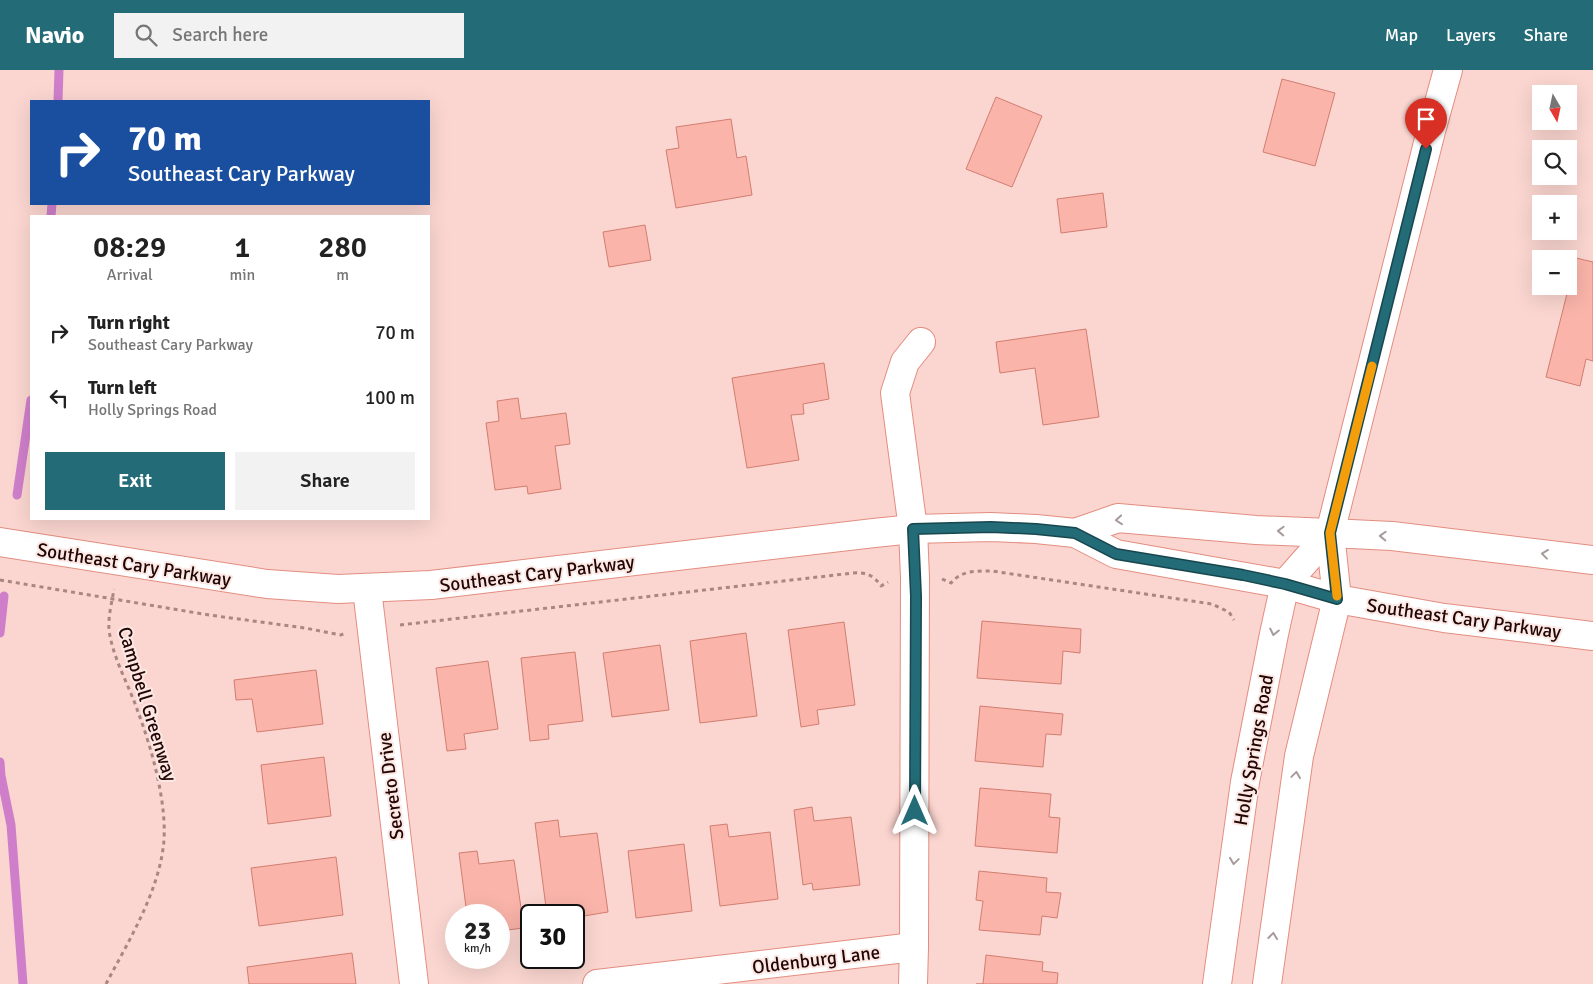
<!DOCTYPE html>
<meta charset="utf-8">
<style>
body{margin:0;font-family:Signika,sans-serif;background:#f2f2f2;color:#222;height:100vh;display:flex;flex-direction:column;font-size:19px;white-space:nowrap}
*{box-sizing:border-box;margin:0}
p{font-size:16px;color:#767676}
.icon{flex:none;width:28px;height:28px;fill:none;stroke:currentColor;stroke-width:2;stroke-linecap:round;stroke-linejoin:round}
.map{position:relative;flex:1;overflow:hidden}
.details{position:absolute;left:30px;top:145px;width:400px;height:305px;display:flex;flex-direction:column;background:#fff;border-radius:0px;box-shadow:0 5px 20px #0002}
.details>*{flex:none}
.banner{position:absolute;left:30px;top:30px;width:400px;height:105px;border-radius:0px;box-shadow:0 5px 20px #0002;background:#1a4fa0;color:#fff;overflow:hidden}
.needle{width:32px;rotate:171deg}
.tools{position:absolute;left:1532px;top:15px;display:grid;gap:10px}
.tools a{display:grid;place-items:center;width:45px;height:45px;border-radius:0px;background:#fff;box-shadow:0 5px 20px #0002;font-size:25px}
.speed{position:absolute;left:445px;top:834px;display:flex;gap:10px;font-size:25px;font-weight:700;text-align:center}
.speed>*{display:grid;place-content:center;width:65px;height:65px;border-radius:50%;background:#fff;box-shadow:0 5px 20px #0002;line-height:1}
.speed small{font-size:12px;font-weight:400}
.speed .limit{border:2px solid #111;border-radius:8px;background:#fff;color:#111}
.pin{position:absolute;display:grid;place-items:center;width:42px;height:42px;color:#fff;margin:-51px -21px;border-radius:50% 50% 50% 0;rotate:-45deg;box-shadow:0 0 5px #0007}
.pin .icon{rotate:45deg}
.me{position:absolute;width:55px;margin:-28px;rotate:0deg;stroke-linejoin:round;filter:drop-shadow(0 0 4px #0008)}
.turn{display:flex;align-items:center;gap:18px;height:105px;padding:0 15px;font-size:22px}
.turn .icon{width:65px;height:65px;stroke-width:2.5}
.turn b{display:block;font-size:35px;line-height:42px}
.eta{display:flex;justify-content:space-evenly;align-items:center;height:85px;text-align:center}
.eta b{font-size:30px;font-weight:600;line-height:35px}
.action{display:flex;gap:10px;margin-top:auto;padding:10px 15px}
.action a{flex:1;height:58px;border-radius:0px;background:#236c77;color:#fff;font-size:20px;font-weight:600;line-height:58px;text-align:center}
.action a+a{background:#f2f2f2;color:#222}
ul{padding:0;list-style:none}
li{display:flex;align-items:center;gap:15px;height:65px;padding:0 15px}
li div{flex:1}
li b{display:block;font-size:19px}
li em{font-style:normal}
header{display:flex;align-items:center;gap:30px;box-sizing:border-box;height:70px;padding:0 25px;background:#236c77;color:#fff}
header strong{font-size:24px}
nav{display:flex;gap:28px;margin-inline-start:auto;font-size:18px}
.search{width:350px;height:45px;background:#f2f2f2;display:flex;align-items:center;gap:12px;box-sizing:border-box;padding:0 18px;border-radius:0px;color:#767676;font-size:19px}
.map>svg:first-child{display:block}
</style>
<header>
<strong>Navio</strong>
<div class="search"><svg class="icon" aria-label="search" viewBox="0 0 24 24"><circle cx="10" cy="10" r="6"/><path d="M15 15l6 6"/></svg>Search here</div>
<nav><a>Map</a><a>Layers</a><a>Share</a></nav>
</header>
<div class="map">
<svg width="1593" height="914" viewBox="0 0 1593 914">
<rect width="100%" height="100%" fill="#fbd6d0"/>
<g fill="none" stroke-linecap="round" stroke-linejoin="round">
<!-- stream -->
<g stroke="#cf7fca" stroke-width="9">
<polyline points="58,31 59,0"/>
<polyline points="51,146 52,134"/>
<polyline points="17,425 31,330"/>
<polyline points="0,563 4,526"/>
<polyline points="0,692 1,706 11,755 23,914"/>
</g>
</g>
<!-- building -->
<g fill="#fab4a9" stroke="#d27d71">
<polygon points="1282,9 1335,23 1315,96 1263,82"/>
<polygon points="996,27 1042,46 1012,117 966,99"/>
<polygon points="731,49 737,88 746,86 752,125 676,138 666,80 679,78 676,57"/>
<polygon points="1103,123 1107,157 1061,163 1057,129"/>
<polygon points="645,155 651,190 609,197 603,162"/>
<polygon points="1576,188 1593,192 1593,291 1586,289 1580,316 1546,307"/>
<polygon points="1086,259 1099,347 1043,355 1035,298 1000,303 996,272"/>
<polygon points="824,293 829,329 803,334 804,344 791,345 799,390 747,398 732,308"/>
<polygon points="518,328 521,349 566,343 570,374 555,376 561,419 528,424 527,416 495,420 486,353 499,351 497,331"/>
<polygon points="982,551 1081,559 1080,583 1063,581 1061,614 977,608"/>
<polygon points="844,552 855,635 817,640 819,654 801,657 788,560"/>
<polygon points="746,563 757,646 700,653 690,571"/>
<polygon points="660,575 669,640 612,647 603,583"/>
<polygon points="575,582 583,651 548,655 549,669 530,671 521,588"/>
<polygon points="488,591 498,659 464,664 466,679 447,681 436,598"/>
<polygon points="316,600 323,654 257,662 252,629 236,630 234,610"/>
<polygon points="980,636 1063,644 1061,665 1046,664 1043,697 975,691"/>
<polygon points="324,687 331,746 268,754 261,695"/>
<polygon points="980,718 1051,724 1049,747 1060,748 1057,783 975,776"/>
<polygon points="812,737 814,751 851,747 860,815 813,820 812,813 803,815 794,740"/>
<polygon points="558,750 560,767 597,763 608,842 578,847 579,855 574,856 574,845 547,845 535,753"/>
<polygon points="727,754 729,767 770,762 778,829 720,836 710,756"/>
<polygon points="684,774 692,841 636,848 628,781"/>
<polygon points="477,781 479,794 514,790 524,858 499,861 499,845 467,845 459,783"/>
<polygon points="336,787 343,845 259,856 251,798"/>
<polygon points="979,801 1047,808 1046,822 1061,823 1057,848 1042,846 1040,865 979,860 983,831 976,830"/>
<polygon points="352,883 356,914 249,914 247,897"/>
<polygon points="986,885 1043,892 1042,901 1058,903 1057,914 976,914 983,914"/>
</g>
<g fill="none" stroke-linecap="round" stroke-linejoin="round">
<defs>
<g id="minor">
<polyline points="1075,463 1118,448 1256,460 1330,463"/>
<polyline points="0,472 267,514 338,519 431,515 874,463 913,459 991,457 1036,459 1075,463 1116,484 1285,514"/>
<polyline points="367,519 414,914"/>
<polyline points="597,914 914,877"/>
<polyline points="913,914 914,877 915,508 913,459 895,323 905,292 921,272"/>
</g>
<g id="major">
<polyline points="1330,463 1392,466 1593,490"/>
<polyline points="1285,514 1337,529 1444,548 1593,566"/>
<polyline points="1217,914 1245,712 1274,564 1285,514 1330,463"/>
<polyline points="1267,914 1299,686 1337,529 1330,463 1431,61 1448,0"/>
</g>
</defs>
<!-- minor casing -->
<use href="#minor" stroke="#e38d80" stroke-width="30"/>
<!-- major casing -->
<use href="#major" stroke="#e38d80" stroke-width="30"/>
<!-- path -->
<g stroke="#a98682" stroke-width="3" stroke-dasharray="4 4" stroke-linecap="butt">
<path d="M942 509 951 513C962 500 976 501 992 501L1212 534 1229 542 1234 550"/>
<polyline points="0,510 209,545 305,558 341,565 345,563"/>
<path d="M400 555 853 503C865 502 874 505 881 516L888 512"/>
<path d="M106 914C128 872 156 827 163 779 169 739 152 679 138 642 129 615 113 589 109 560 108 546 112 532 114 519"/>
</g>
<!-- minor -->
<use href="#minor" stroke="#fff" stroke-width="28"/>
<!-- major -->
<use href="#major" stroke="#fff" stroke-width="28"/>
</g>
<!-- one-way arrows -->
<defs><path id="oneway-chevron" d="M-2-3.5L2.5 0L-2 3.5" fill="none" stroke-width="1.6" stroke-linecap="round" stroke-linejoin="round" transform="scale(1.25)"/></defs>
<g stroke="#a79b9a">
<use href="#oneway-chevron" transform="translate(1119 450) rotate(175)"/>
<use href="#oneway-chevron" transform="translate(1281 461) rotate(-178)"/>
<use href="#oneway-chevron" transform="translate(1383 466) rotate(-178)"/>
<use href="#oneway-chevron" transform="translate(1545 484) rotate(-173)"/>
<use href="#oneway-chevron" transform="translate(1274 562) rotate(102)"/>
<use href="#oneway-chevron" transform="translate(1296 705) rotate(-82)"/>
<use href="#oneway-chevron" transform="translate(1234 791) rotate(98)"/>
<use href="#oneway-chevron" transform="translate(1273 866) rotate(-83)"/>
</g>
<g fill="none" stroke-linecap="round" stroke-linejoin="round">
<defs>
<polyline id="route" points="915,741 916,526 913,459 991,457 1036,459 1075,463 1116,484 1243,505 1285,514 1337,529 1330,463 1426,79"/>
</defs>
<!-- route casing -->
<use href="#route" stroke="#17464d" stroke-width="12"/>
<!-- route -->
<use href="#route" stroke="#236c77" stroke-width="9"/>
<!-- slow -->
<polyline stroke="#f59e0b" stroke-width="9" points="1337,526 1330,463 1372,296"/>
</g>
<g text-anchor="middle" stroke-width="4" stroke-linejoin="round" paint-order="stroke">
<!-- street labels -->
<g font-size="19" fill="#230503" stroke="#fbe8e5">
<text transform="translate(134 494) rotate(9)" y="7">Southeast Cary Parkway</text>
<text transform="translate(537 503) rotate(-7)" y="7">Southeast Cary Parkway</text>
<text transform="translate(1464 548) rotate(8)" y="7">Southeast Cary Parkway</text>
<text transform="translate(148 634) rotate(73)" y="7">Campbell Greenway</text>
<text transform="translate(1253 680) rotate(-80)" y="7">Holly Springs Road</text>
<text transform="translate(390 716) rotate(-97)" y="7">Secreto Drive</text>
<text transform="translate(816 889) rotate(-7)" y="7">Oldenburg Lane</text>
</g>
</g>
</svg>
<div class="tools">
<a><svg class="needle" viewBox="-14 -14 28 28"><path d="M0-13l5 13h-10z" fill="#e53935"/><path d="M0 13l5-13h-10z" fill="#767676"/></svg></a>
<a><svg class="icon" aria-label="search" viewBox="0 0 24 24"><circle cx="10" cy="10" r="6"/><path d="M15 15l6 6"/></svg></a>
<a>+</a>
<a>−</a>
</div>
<div class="speed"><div>23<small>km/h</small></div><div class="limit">30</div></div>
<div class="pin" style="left:1426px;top:79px;background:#d93025"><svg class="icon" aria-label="arrive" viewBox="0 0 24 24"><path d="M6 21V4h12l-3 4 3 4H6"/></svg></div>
<svg class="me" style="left:915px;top:741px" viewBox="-20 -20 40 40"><path d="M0-17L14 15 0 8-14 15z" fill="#236c77" stroke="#fff" stroke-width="4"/></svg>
<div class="banner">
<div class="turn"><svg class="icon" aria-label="right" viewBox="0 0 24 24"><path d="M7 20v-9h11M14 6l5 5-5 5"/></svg><div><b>70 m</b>Southeast Cary Parkway</div></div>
</div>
<section class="details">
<div class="eta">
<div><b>08:29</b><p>Arrival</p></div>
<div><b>1</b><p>min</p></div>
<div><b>280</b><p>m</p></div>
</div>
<ul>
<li><svg class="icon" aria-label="right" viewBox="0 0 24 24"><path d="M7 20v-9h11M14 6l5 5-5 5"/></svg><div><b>Turn right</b><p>Southeast Cary Parkway</p></div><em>70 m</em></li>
<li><svg class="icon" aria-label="left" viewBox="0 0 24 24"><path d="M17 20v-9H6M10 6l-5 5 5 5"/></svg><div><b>Turn left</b><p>Holly Springs Road</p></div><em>100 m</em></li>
</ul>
<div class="action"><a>Exit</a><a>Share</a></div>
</section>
</div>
